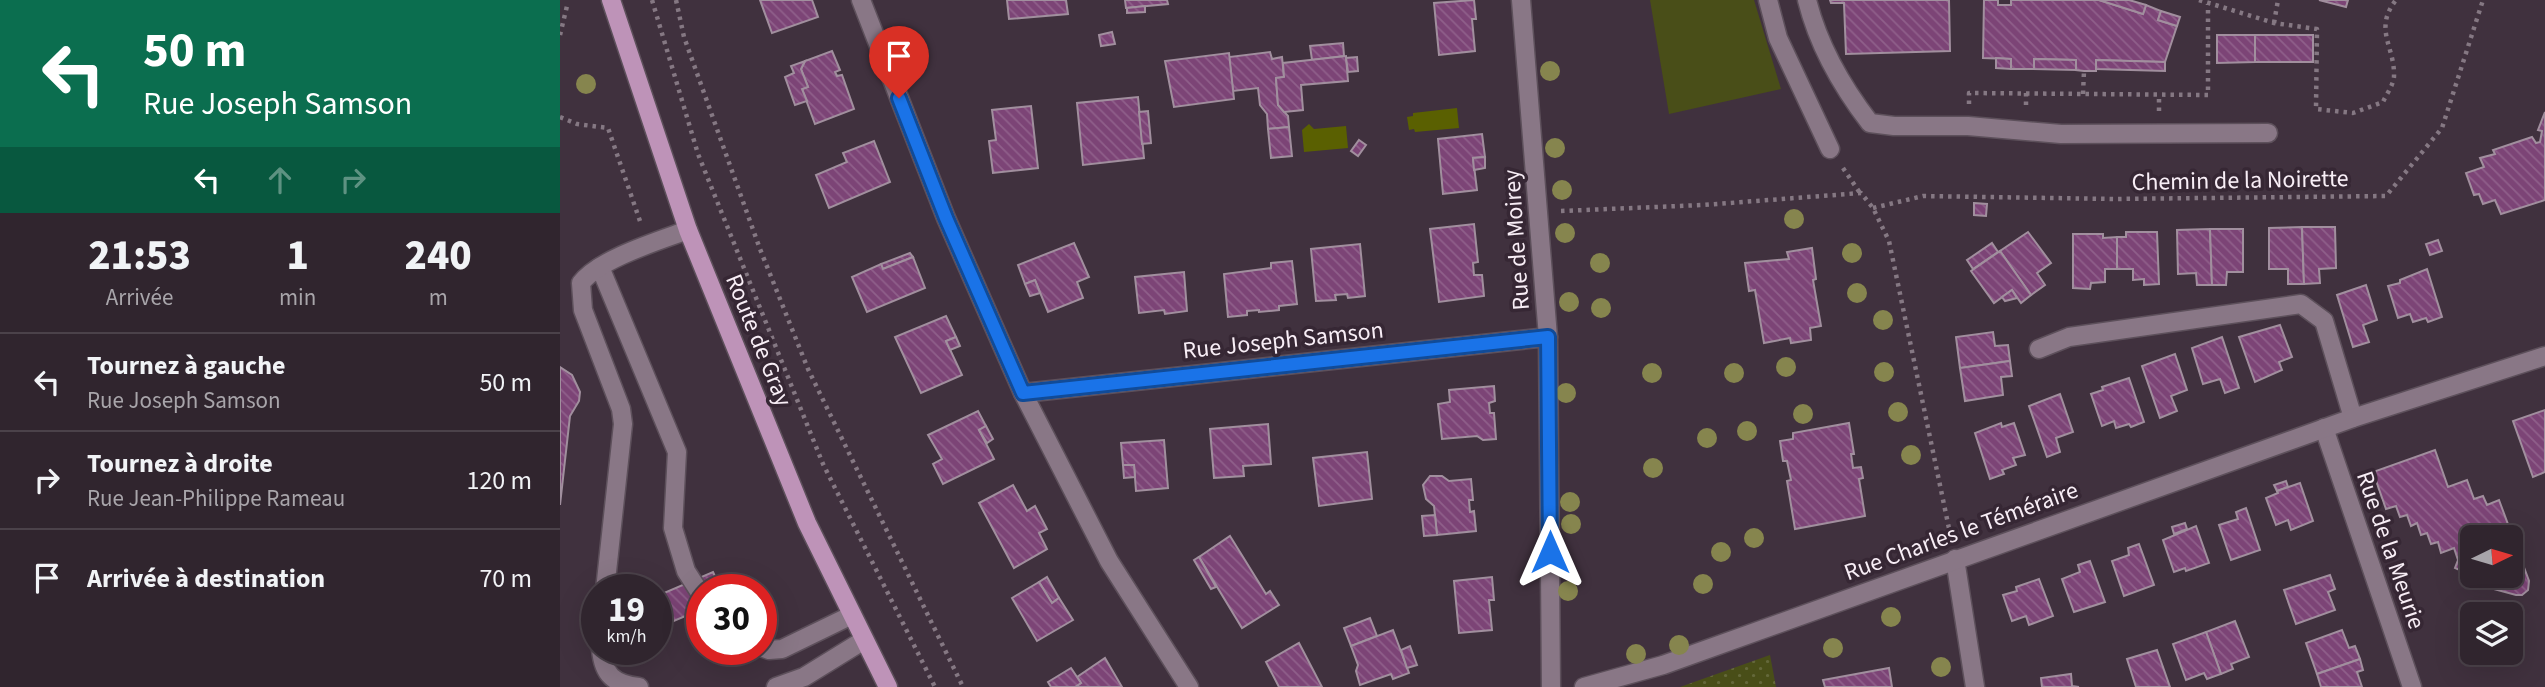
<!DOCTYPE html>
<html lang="fr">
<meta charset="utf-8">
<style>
body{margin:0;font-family:"Source Sans 3",sans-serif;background:#382d36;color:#f1f3f6;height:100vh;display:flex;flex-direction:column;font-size:26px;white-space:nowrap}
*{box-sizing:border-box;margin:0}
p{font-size:23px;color:#a8a5aa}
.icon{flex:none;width:38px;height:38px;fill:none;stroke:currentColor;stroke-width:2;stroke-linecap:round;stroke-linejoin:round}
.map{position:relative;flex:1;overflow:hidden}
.sheet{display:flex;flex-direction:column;background:#30252e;width:560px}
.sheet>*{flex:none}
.top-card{background:#0b6e4f;color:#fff;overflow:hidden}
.needle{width:46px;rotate:85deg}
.fabs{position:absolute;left:1900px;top:525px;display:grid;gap:14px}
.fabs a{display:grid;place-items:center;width:63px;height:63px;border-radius:10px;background:#30252e;box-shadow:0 7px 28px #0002,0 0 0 2px #4b424a;font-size:35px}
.speed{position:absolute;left:21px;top:574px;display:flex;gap:14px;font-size:35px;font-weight:700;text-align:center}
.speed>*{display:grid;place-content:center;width:91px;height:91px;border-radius:50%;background:#30252e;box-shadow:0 7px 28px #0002,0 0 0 2px #4b424a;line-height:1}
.speed small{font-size:18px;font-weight:400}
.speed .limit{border:10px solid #d22;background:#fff;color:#111}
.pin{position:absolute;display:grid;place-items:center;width:60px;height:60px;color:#fff;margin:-72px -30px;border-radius:50% 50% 50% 0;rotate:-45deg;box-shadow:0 0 7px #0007}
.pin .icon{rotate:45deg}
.me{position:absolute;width:77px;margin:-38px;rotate:0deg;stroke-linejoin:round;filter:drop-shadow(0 0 5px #0008)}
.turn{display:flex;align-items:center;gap:24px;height:147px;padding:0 28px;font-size:32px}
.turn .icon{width:91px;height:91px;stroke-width:2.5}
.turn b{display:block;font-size:49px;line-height:60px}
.lanes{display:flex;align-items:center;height:66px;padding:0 28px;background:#0003;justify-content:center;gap:35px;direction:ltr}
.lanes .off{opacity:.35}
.eta{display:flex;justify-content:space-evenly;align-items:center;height:119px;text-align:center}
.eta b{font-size:42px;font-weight:800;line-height:49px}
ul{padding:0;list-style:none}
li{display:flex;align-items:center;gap:21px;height:98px;padding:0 28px;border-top:2px solid #4b424a}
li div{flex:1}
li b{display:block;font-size:26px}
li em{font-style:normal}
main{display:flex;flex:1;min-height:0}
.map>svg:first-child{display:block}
</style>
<main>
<section class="sheet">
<div class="top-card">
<div class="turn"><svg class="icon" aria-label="left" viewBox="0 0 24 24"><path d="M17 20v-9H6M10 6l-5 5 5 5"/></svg><div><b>50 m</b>Rue Joseph Samson</div></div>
<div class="lanes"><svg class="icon" aria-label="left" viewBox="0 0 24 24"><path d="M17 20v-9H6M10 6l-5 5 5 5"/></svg><svg class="icon off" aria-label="ahead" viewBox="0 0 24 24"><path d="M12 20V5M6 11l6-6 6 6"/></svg><svg class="icon off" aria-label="right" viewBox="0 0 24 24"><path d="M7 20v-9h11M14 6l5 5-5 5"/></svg></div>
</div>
<div class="eta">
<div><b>21:53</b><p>Arrivée</p></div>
<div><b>1</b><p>min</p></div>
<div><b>240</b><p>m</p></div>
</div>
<ul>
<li><svg class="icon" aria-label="left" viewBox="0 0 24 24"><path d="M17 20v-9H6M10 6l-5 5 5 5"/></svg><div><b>Tournez à gauche</b><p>Rue Joseph Samson</p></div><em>50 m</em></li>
<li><svg class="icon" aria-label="right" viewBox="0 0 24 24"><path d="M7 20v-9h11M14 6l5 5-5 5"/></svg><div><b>Tournez à droite</b><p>Rue Jean-Philippe Rameau</p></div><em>120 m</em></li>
<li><svg class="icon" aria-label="arrive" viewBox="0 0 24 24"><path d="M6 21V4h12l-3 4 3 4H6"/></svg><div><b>Arrivée à destination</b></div><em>70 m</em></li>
</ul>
</section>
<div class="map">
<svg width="1985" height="687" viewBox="0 0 1985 687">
<defs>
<pattern id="park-dots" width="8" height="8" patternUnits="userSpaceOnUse" patternTransform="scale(1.75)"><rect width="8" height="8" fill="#494e18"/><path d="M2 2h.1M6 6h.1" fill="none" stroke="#64683a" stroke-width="1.8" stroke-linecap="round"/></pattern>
<pattern id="building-back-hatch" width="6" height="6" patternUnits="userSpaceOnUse" patternTransform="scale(1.75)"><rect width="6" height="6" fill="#7c4476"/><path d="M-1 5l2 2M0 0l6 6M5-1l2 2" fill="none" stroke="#8f5f8a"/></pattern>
</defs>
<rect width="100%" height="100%" fill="#40313e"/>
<!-- grass -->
<polygon fill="#494e18" points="1090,0 1194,0 1221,89 1109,114"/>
<!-- park -->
<polygon fill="url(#park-dots)" points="1210,655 1216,687 1120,687"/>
<!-- water -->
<g fill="#5a6001">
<polygon points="897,108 899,128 855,132 854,129 849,130 847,117 853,116 853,113"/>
<polygon points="749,124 754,129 786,126 788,148 744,152 742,130"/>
</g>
<!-- building -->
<g fill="url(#building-back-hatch)" stroke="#a18f9e" stroke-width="2">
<polygon points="200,0 252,0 258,17 212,33"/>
<polygon points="447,0 506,0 508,14 449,19"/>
<polygon points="565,0 607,0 608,4 566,8"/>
<polygon points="914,0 916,19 912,19 915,51 879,55 874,3"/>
<polygon points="1270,0 1389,0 1390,51 1286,54 1284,3 1271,3"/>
<polygon points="1424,0 1438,0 1438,5 1451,5 1451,0 1539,0 1583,14 1586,5 1601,11 1598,20 1617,26 1605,62 1536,60 1536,71 1524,71 1516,70 1516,60 1474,59 1474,69 1451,69 1451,59 1423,58"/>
<polygon points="1539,0 1569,0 1586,5 1583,14"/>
<polygon points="1759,0 1788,0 1786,7"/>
<polygon points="585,6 585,12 567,13 567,8"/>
<polygon points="1601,11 1620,17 1617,26 1598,20"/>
<polygon points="552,32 555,44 541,46 539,35"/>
<polygon points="1657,35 1695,35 1695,62 1657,63"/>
<rect x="1695" y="35" width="58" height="27"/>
<polygon points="783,43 784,56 752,60 750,46"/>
<polygon points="272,51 280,70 275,72 277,76 282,75 294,109 255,124 242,89 248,87 241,69 245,61"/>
<polygon points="710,52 712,59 722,57 724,77 716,78 718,105 728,116 729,127 708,129 707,114 700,105 698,88 673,91 669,57"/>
<polygon points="669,53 674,99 614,107 605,61"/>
<polygon points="786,56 788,81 741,85 743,110 724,112 718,105 716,78 724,77 723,63"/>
<polygon points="797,57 798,71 788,72 786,58"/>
<polygon points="1436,58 1451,59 1451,69 1436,68"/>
<polygon points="1474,59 1516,60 1516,70 1474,69"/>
<polygon points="1536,60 1605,62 1605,71 1536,69"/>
<polygon points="245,61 241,69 248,87 242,89 247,101 235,105 225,77 234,73 231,66"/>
<polygon points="578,97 584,158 523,165 517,103"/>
<polygon points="471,106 478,168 433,173 429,141 436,140 432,110"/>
<polygon points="588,111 591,143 582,144 579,112"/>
<polygon points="1985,112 1985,200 1941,214 1935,200 1923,204 1919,194 1914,195 1906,173 1924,167 1920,158 1935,154 1933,150 1972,137 1976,143 1980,142 1982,131 1978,130"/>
<polygon points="729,127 732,156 711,158 708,129"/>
<polygon points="922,134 925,157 913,158 917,190 883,194 878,139"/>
<polygon points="799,140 806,145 798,156 791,151"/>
<polygon points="314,141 330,182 269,208 256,175 287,162 283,153"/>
<polygon points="925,157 925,168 914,170 913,158"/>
<polygon points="1414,203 1427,204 1426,216 1414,215"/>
<polygon points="914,224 918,262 913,263 914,275 922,275 924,296 879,302 870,229"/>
<polygon points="1742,227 1744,284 1728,284 1728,269 1709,269 1709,228"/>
<polygon points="1742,227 1775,227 1776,268 1759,269 1760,283 1744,284"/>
<polygon points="1650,229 1652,285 1637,285 1636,273 1618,274 1617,230"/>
<polygon points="1650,229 1683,229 1683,272 1667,272 1666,285 1652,285"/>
<polygon points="1468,232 1491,263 1477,273 1485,285 1471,295 1440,251"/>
<polygon points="1566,232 1597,232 1599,284 1584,285 1584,279 1573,280 1573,269 1557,269 1557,237 1566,237"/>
<polygon points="1513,234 1543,234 1543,238 1557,237 1557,269 1545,269 1545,282 1531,283 1530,289 1513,288"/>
<polygon points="1878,240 1882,251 1870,255 1866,244"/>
<polygon points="514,243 529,277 517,282 523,298 488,312 475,280 465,284 458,265"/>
<polygon points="1432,243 1438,252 1413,269 1407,260"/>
<polygon points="800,244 805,296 788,298 787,294 775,295 776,300 756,301 751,249"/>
<polygon points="1252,248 1256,279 1253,280 1261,326 1250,328 1251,340 1231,343 1230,338 1204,343 1195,290 1189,291 1185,263 1229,259 1227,252"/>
<polygon points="1440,251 1471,295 1461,303 1452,290 1434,303 1411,271"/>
<polygon points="350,253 353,257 323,269 321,264"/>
<polygon points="353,257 365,288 307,312 292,277 321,264 323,269"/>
<polygon points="732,261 737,304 719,306 719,310 699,312 699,310 687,311 687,315 668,317 664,274 711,268 711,263"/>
<polygon points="1867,269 1882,317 1868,322 1866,318 1853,322 1850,314 1838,318 1828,286 1840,283 1840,280"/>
<polygon points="624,272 627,311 605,314 604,310 579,313 575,277"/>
<polygon points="475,280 480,293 470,296 465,284"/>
<polygon points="1806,285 1817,320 1803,325 1809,342 1793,347 1777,295"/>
<polygon points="1452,290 1457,298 1445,301 1442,297"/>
<polygon points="386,316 396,337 386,341 402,375 361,393 335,337"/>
<polygon points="1720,325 1732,357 1719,362 1722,370 1695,382 1679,337"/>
<polygon points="1433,332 1435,346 1448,345 1450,361 1400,368 1396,337"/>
<polygon points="396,337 400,346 390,350 386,341"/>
<polygon points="1662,337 1679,388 1665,393 1660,379 1643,384 1632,348"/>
<polygon points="1615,354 1627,390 1611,396 1617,411 1600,418 1582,366"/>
<polygon points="1450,361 1452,376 1441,377 1443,395 1405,401 1400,368"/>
<polygon points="0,367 12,375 20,392 19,401 10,416 0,505"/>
<polygon points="1569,378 1584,422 1571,427 1569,424 1556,428 1554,421 1542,426 1531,394 1543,390 1542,387"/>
<polygon points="934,386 935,401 929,403 930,413 934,413 936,439 923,440 917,436 882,439 878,404 890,402 889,390"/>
<polygon points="1500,394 1513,432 1496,438 1500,452 1487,457 1469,406"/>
<polygon points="1985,410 1985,472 1973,477 1953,421"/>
<polygon points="418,411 426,426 419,430 434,459 383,484 373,464 382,459 368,435"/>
<polygon points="1289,423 1294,454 1291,454 1293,468 1301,467 1303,478 1299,479 1305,516 1235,529 1227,481 1231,480 1227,461 1223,461 1220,441 1233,439 1233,433"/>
<polygon points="1441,423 1442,427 1454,423 1465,455 1453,458 1456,465 1442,470 1444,474 1430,479 1415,433"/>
<polygon points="708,424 711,464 683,466 684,476 654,478 650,429"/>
<polygon points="426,426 433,439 427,443 419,430"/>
<polygon points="604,440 608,488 576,491 574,465 563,465 561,443"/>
<polygon points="1875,450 1888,487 1907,480 1914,499 1923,496 1927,505 1939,500 1969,581 1968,590 1962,595 1956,595 1919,585 1920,579 1913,576 1951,576 1951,537 1913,537 1913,576 1895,568 1898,560 1894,548 1881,553 1878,542 1871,544 1867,533 1861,535 1857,523 1851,526 1847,515 1840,517 1836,506 1826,509 1813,472"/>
<polygon points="807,452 812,499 759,506 753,458"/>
<polygon points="563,465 574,465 575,477 564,478"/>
<polygon points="870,476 882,476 889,481 911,479 913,500 909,500 910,512 914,511 916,531 877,535 874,506 866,499 863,485"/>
<polygon points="1726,481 1728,487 1717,491 1714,485"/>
<polygon points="1740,483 1753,521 1731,530 1728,520 1716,525 1706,498 1718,493 1717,491"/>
<polygon points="453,485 467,511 475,506 487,529 479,533 487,549 454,568 419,503"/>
<polygon points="1686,508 1700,550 1671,560 1659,525 1678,519 1676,512"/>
<polygon points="875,515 877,535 864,536 862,516"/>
<polygon points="1625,523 1627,529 1614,534 1612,527"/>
<polygon points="1636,526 1649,563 1626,571 1625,568 1614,572 1603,540"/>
<polygon points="670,536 706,594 710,591 719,605 682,628 639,557"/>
<polygon points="1579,544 1594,585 1564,596 1552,561 1569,555 1568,548"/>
<polygon points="639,557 656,587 651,589 634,560"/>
<polygon points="1530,561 1545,602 1514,612 1502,579 1520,572 1518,565"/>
<polygon points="153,572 161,590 142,590 142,609 109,623 97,596"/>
<polygon points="1770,575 1775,589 1768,592 1775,610 1736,624 1724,590"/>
<polygon points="487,577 499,598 492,603 479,582"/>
<polygon points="932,577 934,600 929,600 932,630 899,633 894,581"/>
<polygon points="1479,579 1493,616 1469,625 1466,616 1452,621 1443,595 1457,591 1456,587"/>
<polygon points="479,582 492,603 499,598 513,620 477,641 452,598"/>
<polygon points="810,618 817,636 791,646 784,628"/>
<polygon points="1675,621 1689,657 1671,664 1673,669 1661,674 1646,632"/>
<polygon points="833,630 849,673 833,679 831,674 800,685 796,671 798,665 791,646"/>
<polygon points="1782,630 1789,648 1795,646 1800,659 1757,674 1746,643"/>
<polygon points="1646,632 1661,674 1647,679 1644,673 1626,680 1613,644"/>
<polygon points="739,643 762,687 719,687 706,662"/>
<polygon points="850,646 857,665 847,668 841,650"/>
<polygon points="1597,650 1610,687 1576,687 1567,659"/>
<polygon points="545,658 562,687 515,687 521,683 517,677"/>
<polygon points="1800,659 1803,670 1797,672 1802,687 1761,687 1757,674"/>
<polygon points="511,668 521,683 515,687 491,687 488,682"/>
<polygon points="1329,668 1332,687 1265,687 1263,680"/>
<polygon points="1511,674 1512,686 1519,687 1482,687 1481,678"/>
</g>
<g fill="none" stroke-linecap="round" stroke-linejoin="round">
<defs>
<g id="minor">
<polyline points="301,0 386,218 463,393 549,561 629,687"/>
<polyline points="961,0 988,337 991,687"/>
<polyline points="1208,0 1218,38 1270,149"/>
<path d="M1247 0C1258 44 1283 88 1310 123L1334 126H1408L1501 134 1708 133"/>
<polyline points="40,267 117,452 113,528 126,571 142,596"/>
<polyline points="1479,349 1509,337 1741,304 1764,321 1793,418"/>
<polyline points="463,393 988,337"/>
<polyline points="1764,428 1852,687"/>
<polyline points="1395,559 1415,687"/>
<path d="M45 590 63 424 61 409 23 310 21 283C39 259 98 241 128 230"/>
<polyline points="201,647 209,650 222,649 292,615"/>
<path d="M41 649C43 675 54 684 79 687"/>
<polyline points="216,687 244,677 304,640"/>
<polyline points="1024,687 1103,665 1793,418 1985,356"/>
</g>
<polyline id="major" points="51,0 128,230 247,523 328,687"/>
</defs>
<!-- minor casing -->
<use href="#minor" stroke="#5d505b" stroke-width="21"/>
<!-- major casing -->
<use href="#major" stroke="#5d505b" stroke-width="21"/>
<!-- path -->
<g stroke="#857883" stroke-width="4.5" stroke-dasharray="3.5 5" stroke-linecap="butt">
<polyline points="92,0 138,154 263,464 375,687"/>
<polyline points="116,0 124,37 200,249 248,369 403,687"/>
<path d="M1639 0 1714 23 1757 29 1756 109 1793 113 1823 102C1826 95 1834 84 1834 76 1835 47 1813 29 1836 0"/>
<polyline points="1714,23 1718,0"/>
<polyline points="0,35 7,6"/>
<polyline points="1466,93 1466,110"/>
<polyline points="1523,94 1524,71"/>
<polyline points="1409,104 1409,93 1648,95 1648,4"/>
<polyline points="1599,111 1599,95"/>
<polyline points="0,117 17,124 48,128 81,224"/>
<polyline points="1283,168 1300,193"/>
<polyline points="1313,208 1363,196 1555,199 1826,196 1882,128 1923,0"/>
<polyline points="1001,211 1143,205 1301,193 1313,208 1329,241 1391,538"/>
</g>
<!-- minor -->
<use href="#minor" stroke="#897786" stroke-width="18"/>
<!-- major -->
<use href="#major" stroke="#be93b8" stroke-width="18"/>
</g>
<!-- trees -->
<g fill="#86854e">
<circle cx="990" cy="71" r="10"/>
<circle cx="26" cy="84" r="10"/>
<circle cx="995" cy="148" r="10"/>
<circle cx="1002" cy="190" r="10"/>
<circle cx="1234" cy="219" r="10"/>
<circle cx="1005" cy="233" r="10"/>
<circle cx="1292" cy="253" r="10"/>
<circle cx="1040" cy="263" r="10"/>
<circle cx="1297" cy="293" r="10"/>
<circle cx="1009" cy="302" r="10"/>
<circle cx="1041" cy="308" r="10"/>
<circle cx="1323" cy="320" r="10"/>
<circle cx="1226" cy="367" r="10"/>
<circle cx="1324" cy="372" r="10"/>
<circle cx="1092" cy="373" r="10"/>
<circle cx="1174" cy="373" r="10"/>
<circle cx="1006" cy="393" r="10"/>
<circle cx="1338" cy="412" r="10"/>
<circle cx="1243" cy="414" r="10"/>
<circle cx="1187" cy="431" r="10"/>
<circle cx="1147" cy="438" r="10"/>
<circle cx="1351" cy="455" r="10"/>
<circle cx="1093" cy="468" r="10"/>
<circle cx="1010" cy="502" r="10"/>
<circle cx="1011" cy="524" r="10"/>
<circle cx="1194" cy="538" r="10"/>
<circle cx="1161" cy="552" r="10"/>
<circle cx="1143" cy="584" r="10"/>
<circle cx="1008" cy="591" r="10"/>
<circle cx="1331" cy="617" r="10"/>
<circle cx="1119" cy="645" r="10"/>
<circle cx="1273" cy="648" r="10"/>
<circle cx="1076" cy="654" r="10"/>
<circle cx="1381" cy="667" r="10"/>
</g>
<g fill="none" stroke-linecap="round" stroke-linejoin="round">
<defs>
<polyline id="route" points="339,98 386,218 463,393 988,337 990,552"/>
</defs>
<!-- route casing -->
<use href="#route" stroke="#114b97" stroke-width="18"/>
<!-- route -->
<use href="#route" stroke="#1a73e8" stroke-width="12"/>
</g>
<g text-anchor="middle" stroke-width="7" stroke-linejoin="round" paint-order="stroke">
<!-- street labels -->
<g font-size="24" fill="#f8eef6" stroke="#362734">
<text transform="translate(1680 180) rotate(-1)" y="8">Chemin de la Noirette</text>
<text transform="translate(956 240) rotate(-94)" y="8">Rue de Moirey</text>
<text transform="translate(199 340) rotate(68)" y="8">Route de Gray</text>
<text transform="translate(723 340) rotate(-6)" y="8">Rue Joseph Samson</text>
<text transform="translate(1401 531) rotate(-20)" y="8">Rue Charles le Téméraire</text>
<text transform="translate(1831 550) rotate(71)" y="8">Rue de la Meurie</text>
</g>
</g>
</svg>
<div class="fabs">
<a><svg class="needle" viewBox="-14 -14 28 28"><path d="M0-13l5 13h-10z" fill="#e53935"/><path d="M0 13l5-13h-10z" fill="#a8a5aa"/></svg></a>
<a><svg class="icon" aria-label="layers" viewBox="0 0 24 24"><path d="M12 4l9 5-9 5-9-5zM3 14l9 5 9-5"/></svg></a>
</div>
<div class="speed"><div>19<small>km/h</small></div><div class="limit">30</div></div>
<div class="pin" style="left:339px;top:98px;background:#d93025"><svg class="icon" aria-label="arrive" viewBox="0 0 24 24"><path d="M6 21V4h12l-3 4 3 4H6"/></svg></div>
<svg class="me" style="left:990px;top:552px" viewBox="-20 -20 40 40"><path d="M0-17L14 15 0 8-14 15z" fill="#1a73e8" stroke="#fff" stroke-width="4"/></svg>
</div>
</main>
